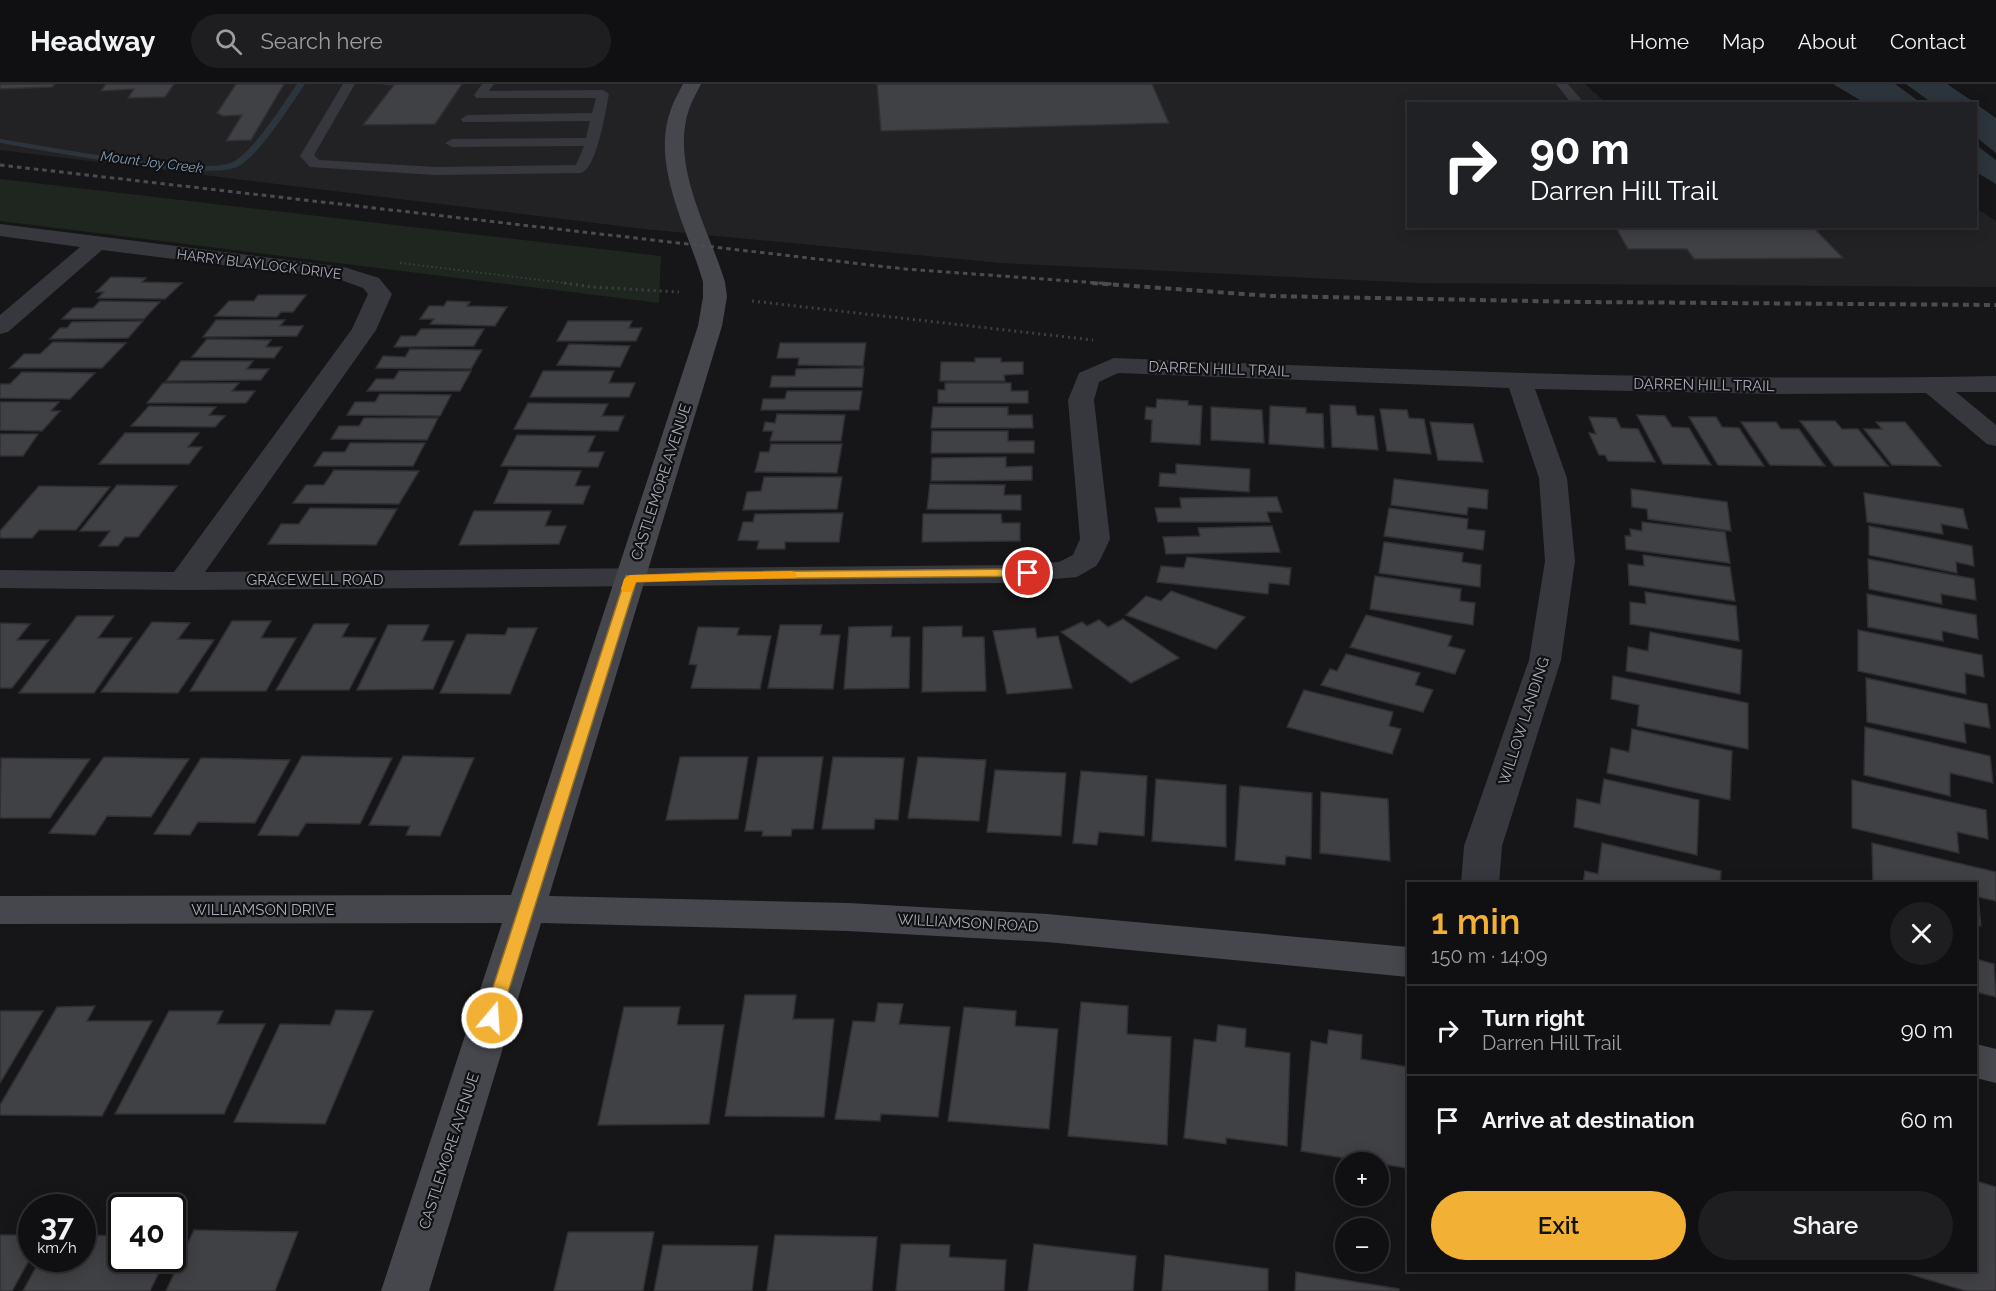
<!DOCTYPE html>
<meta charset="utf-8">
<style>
body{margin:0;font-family:Raleway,sans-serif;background:#1e1e20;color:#f1f3f6;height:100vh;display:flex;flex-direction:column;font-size:22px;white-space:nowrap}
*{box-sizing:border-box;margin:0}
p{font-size:20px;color:#9c9d9f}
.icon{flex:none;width:33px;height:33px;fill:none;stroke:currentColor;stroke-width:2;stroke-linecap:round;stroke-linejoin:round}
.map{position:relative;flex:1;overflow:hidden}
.details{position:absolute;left:1407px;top:798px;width:570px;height:390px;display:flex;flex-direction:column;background:#101012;border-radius:0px;box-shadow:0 3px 15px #0003,0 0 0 2px #303032}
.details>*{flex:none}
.top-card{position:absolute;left:1407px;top:18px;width:570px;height:126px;border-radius:0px;box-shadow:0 3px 15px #0003,0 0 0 2px #303032;background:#202124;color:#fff;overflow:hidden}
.tools{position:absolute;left:1335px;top:1068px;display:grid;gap:12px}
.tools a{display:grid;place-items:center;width:54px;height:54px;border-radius:50%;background:#101012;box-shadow:0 3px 15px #0003,0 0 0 2px #303032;font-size:30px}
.speed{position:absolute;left:18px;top:1110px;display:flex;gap:12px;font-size:30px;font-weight:700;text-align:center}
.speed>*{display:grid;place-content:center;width:78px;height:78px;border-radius:50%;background:#101012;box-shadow:0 3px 15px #0003,0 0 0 2px #303032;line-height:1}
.speed small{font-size:15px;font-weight:400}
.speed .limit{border:3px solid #111;border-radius:9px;background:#fff;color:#111}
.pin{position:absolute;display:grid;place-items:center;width:51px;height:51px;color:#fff;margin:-26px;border:3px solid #fff;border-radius:50%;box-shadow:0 2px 6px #0007}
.me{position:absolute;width:66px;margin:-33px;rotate:18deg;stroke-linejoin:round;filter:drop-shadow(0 0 4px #0008)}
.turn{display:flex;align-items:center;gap:21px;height:126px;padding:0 24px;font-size:27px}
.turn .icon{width:78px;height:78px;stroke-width:2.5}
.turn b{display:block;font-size:42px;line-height:51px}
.round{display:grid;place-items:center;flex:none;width:63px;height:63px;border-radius:32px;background:#1e1e20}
.overview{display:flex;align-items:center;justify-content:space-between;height:102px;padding:0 24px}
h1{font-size:36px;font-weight:600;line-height:45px;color:#f2b134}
.action{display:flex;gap:12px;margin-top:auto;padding:12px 24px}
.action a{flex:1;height:69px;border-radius:36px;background:#f2b134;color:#111;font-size:24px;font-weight:600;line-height:69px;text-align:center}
.action a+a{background:#1e1e20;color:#f1f3f6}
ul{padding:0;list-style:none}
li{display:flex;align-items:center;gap:18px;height:90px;padding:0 24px;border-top:2px solid #303032}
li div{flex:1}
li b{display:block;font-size:22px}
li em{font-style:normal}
header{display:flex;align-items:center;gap:36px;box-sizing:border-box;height:84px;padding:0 30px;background:#101012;border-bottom:2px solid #303032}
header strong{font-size:28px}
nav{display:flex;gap:33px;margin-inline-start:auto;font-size:21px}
.search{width:420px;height:54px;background:#1e1e20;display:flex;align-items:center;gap:15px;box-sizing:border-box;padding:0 21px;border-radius:33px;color:#9c9d9f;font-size:22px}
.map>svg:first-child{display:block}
</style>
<header>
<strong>Headway</strong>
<div class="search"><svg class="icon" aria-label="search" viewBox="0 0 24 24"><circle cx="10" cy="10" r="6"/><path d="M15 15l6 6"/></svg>Search here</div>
<nav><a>Home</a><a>Map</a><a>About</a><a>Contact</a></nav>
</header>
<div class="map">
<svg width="1996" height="1207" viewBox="0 0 1996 1207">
<rect width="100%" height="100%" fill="#161618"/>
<!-- built -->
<polygon fill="#222225" points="0,0 1585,0 1606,19 1408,20 1408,142 1976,142 1976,124 1996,137 1996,203 1418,199 1001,179 644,145 0,66"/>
<!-- green -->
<polygon fill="#1e261f" points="0,95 661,172 659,219 0,137"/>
<!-- water -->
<g fill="#2c353c">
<polygon points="1833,0 1895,0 1921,19 1865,19"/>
<polygon points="1906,0 1947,0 1975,19 1932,19"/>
<polygon points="1976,20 1996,34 1996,69 1976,53"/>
<polygon points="1976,61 1996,76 1996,100 1976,88"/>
</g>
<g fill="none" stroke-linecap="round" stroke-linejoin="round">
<!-- stream -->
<path fill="#2c353c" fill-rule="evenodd" d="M297 0H305C290 22 261 69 239 82 208 99 43 66 0 59V55C41 61 203 93 233 78 253 68 284 19 297 0Z"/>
</g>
<!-- building -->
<g fill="#404145" stroke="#303034" stroke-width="1.5">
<polygon points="0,0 55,0 52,3 0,5"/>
<polygon points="106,0 174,0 165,13 128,14 134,5 101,7"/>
<polygon points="236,0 284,0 251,56 226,57 242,31 223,32 217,29"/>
<polygon points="383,0 462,0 435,40 363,41 394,1"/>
<polygon points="877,0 1152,0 1169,39 881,47"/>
<polygon points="1615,142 1812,142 1843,174 1694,175 1687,165 1628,165"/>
<polygon points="111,193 146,194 142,198 182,199 165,215 98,214 104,208 96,208"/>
<polygon points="258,211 306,211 293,228 281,228 277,233 215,232 229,217 254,217"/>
<polygon points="100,217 160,218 144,235 62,235 73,224 93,224"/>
<polygon points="447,217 470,218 467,222 507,223 495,242 430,240 434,235 420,235 429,222 444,222"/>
<polygon points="216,236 285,236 280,242 303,242 297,252 203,253"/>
<polygon points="143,237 128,254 50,255 60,244 67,244 72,238"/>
<polygon points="568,237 632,237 629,244 642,244 636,257 557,257"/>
<polygon points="421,245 484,245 474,262 394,263 401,252 416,252"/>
<polygon points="207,255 271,256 266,263 282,263 274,274 192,273"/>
<polygon points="53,258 126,259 102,284 10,284 24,270 40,270"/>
<polygon points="780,259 866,259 863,282 798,281 799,274 777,274"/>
<polygon points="569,260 630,262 620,283 557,281"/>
<polygon points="410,265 482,266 471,285 376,284 383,272 405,273"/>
<polygon points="975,274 1001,274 1001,278 1023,278 1023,290 1004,291 1005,297 940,297 941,278 975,278"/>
<polygon points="181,277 253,277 247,285 269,285 261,296 166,297"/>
<polygon points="864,284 862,303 770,303 772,292 795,292 796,285"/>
<polygon points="399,287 471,287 460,307 367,307 376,295 394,295"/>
<polygon points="543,287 614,287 609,299 635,299 629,313 530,313"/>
<polygon points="22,288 95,289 70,315 0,314 0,300 10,300"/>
<polygon points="163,299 239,299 232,307 255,307 246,319 147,319"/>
<polygon points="945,299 1011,299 1011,307 1028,307 1028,319 938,319 938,306 945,306"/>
<polygon points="787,307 862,307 859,326 761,326 763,315 785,315"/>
<polygon points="380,310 451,311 440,332 347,331 355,318 375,318"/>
<polygon points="1157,315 1188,317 1188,321 1202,322 1200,361 1151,358 1152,336 1145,335 1146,323 1156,324"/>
<polygon points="0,318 59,318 51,327 60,327 42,347 0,346"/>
<polygon points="528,319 608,320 602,332 624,332 618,347 514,345"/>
<polygon points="1330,321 1355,322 1357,331 1374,332 1378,366 1332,363"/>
<polygon points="149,322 216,323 209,331 225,332 215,343 131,342"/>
<polygon points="1270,322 1306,324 1306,329 1323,330 1324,364 1269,360"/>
<polygon points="933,323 1008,323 1008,331 1032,331 1033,344 931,344"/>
<polygon points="1211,323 1262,326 1264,359 1211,356"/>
<polygon points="1380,325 1407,326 1409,334 1424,335 1431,370 1387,367"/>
<polygon points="777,330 845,331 841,357 770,357 773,347 763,347 765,338 775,339"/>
<polygon points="1637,331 1665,332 1672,343 1689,344 1711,381 1663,380"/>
<polygon points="1589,333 1616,334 1621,344 1638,345 1655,378 1608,377 1605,371 1599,371 1589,349 1596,350"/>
<polygon points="1689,333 1716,333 1722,343 1739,344 1764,382 1718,381"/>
<polygon points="364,334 438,334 427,356 331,355 339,342 359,342"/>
<polygon points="1800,337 1835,337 1842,345 1858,345 1888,382 1834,382"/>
<polygon points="1430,338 1473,340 1483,378 1438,376"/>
<polygon points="1741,338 1776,338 1781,345 1799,345 1825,382 1770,381"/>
<polygon points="1876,338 1905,338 1941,382 1892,381 1864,345 1882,345"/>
<polygon points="932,347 1008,347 1008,357 1034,357 1034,369 931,369"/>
<polygon points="125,349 199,349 188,363 202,363 189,380 99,380"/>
<polygon points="0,350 38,350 23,372 0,372"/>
<polygon points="517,351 595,352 588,368 604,368 598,383 501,382"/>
<polygon points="350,359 425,359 413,382 314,382 323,368 345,368"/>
<polygon points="771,360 842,360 837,389 755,388 760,368 769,368"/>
<polygon points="1006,373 1006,383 1032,382 1032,396 931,397 932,374"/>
<polygon points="1176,380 1250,385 1249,408 1159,402 1160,389 1176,390"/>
<polygon points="334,386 419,387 399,420 293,419 306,401 324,401"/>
<polygon points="509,386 581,387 575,402 590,402 583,420 494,419"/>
<polygon points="764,393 842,393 837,425 743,426 747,408 761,407"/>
<polygon points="1394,395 1488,406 1487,425 1468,423 1467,431 1391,421"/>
<polygon points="930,400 1005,401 1004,411 1021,411 1021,426 927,425"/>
<polygon points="117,401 177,402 138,453 125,453 118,462 99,462 110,447 80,447"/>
<polygon points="39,402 110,403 76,446 39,446 32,454 0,454 0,447"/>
<polygon points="1631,405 1727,418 1731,447 1648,435 1647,425 1632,423"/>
<polygon points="1864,409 1963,425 1968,445 1941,440 1943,450 1867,438"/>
<polygon points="1277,413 1282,428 1267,428 1270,438 1158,438 1155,424 1181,424 1180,414"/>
<polygon points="310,424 397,425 376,461 268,460 281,440 299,440"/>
<polygon points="1389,424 1468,435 1467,445 1485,447 1483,466 1384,452"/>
<polygon points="474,427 551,427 545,442 566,442 559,460 459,461"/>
<polygon points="843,429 839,458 785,458 785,465 757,465 759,457 738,456 743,438 753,438 755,430"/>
<polygon points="923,430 1001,430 1002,439 1020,439 1020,457 922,458"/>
<polygon points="1642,438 1725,448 1730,479 1626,465 1625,452 1631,452 1630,445 1642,447"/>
<polygon points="1272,442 1280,468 1166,470 1163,453 1200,452 1198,444"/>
<polygon points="1869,442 1972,462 1974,482 1956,478 1957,489 1869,471"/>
<polygon points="1384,458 1463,469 1462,478 1481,481 1480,503 1379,489"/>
<polygon points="1643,471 1730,483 1735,517 1629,501 1628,480 1644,482"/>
<polygon points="1187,473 1291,484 1289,501 1269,499 1268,510 1157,498 1161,482 1184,484"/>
<polygon points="1868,475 1974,495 1976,516 1941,510 1942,520 1869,505"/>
<polygon points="1375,492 1461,505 1460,517 1475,519 1473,541 1370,525"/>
<polygon points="1171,507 1245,533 1216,565 1126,531 1146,512 1161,517"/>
<polygon points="1645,508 1736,522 1739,557 1630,540 1630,518 1646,520"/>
<polygon points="1867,510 1976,531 1978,555 1942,547 1943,557 1868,543"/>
<polygon points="1366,531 1452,552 1448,562 1465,566 1455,590 1350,563"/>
<polygon points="77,532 114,532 98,554 132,554 94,609 19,609"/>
<polygon points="1123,535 1179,574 1131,599 1061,548 1082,538 1087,542 1099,536 1108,543"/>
<polygon points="232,537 271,537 261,554 296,554 266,607 190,607"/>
<polygon points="152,538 190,539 178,555 214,556 178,609 101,608"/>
<polygon points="0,539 30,540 17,556 49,556 12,604 0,604"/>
<polygon points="314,540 349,540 342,553 376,554 349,606 276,606"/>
<polygon points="388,541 429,541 422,557 454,557 433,605 357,606"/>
<polygon points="780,541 822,541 820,551 840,551 833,605 768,604"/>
<polygon points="892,542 891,553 910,553 909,604 844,605 849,543"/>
<polygon points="962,542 962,553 984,553 986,607 922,608 923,543"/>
<polygon points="698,543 739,544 737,551 771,552 760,605 691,604 697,581 689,580"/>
<polygon points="508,544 537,544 510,610 440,609 467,550 505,551"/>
<polygon points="1035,544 1037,554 1058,552 1072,604 1007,610 993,547"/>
<polygon points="1858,546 1982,571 1984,593 1965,589 1966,610 1858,587"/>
<polygon points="1650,548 1742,566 1740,610 1626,587 1628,563 1648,567"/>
<polygon points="1346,570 1420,589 1415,601 1433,606 1423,628 1321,601 1330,585 1337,587"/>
<polygon points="1613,592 1748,619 1748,665 1637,642 1639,621 1611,615"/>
<polygon points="1866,594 1987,620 1990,644 1964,639 1966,659 1867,638"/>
<polygon points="1304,606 1393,628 1389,642 1401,645 1392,670 1287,643"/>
<polygon points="1865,643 1990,672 1993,699 1950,689 1950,712 1864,691"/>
<polygon points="1632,645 1732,667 1730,716 1607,689 1611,664 1629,668"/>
<polygon points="302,672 392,674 360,740 306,739 298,752 258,751"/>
<polygon points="403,672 474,674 440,752 406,751 410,742 369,741"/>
<polygon points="104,673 189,675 151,733 107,732 95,751 49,749"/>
<polygon points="680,673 748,673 738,735 666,736"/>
<polygon points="758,673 823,673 813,745 792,745 791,752 762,752 763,747 745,747"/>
<polygon points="833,673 904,674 898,736 875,735 874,745 822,745"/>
<polygon points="918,673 986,676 979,737 908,734"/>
<polygon points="1,674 90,675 50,734 0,734"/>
<polygon points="201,674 290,676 255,739 198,738 190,751 154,750"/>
<polygon points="995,686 1066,689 1061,752 987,748"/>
<polygon points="1081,687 1147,692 1144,752 1099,748 1097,761 1073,759"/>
<polygon points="1156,695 1226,701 1226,763 1152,757"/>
<polygon points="1604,695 1699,716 1697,771 1574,743 1577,715 1600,720"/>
<polygon points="1852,696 1986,726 1988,755 1957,748 1959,769 1852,744"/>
<polygon points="1240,702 1312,709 1311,775 1286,772 1285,781 1235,776"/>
<polygon points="1321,708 1388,715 1390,777 1320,769"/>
<polygon points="1602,759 1721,787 1720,800 1583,800 1585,787 1598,790"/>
<polygon points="1872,759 1996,788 1996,817 1978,813 1981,842 1976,841 1976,800 1873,800"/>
<polygon points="1976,875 1994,880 1996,913 1976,908"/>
<polygon points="745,911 796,911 793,935 834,935 824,1033 725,1032"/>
<polygon points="1081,918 1128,922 1127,950 1171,953 1167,1061 1068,1052"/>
<polygon points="878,919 903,920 899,940 950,943 938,1033 881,1030 880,1037 835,1035 853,937 875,938"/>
<polygon points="95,922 87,937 152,937 102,1032 0,1031 0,1021 57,923"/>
<polygon points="624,923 680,923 677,941 724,941 709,1040 598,1041"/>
<polygon points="964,923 1016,927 1015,942 1058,945 1049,1045 948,1037"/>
<polygon points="336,926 373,927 325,1040 234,1038 280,940 330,941"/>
<polygon points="0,927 43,927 0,999"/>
<polygon points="169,927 223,927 217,940 265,940 224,1030 115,1030"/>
<polygon points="1218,941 1246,945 1245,963 1290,969 1287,1062 1226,1054 1226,1060 1184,1054 1194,955 1216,958"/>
<polygon points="1329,946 1362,951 1361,975 1408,983 1407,1084 1301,1067 1311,957 1327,960"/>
<polygon points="1976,1097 1996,1103 1996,1207 1966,1207 1896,1186 1976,1186"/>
<polygon points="194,1146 298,1148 275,1207 166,1207"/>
<polygon points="568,1148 654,1148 643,1207 554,1207"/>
<polygon points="0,1151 32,1151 32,1171 12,1207 0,1207"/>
<polygon points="82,1151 122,1152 122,1174 166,1174 150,1207 23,1207 41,1174 82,1174"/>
<polygon points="775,1151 877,1153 872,1207 767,1207"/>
<polygon points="901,1160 950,1161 949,1173 1006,1176 1004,1207 896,1207"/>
<polygon points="1034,1160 1136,1172 1133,1207 1028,1207"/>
<polygon points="663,1161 758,1162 752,1207 654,1207"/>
<polygon points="1165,1171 1268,1185 1268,1207 1162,1207"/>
<polygon points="1296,1188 1399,1205 1399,1207 1295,1207"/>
</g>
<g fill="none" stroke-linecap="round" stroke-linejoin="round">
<!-- path-far1 -->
<polyline stroke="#3d3f44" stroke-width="2" stroke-dasharray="1.5 3" stroke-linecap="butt" points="400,179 574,200"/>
<!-- path -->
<g stroke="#3d3f44" stroke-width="3" stroke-dasharray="2 4" stroke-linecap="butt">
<polyline points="564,199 592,203 679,208"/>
<polyline points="752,217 1093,256"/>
</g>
<!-- lane -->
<g fill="#37383d" fill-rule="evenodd">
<path d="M343 0H355L314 71 319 76 435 83 576 81 584 62 452 63 445 59 452 55 586 54 590 37 463 38 461 35 467 31 592 29 596 14H476L474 11 482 0H494L489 7 603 6 609 10C606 25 597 85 581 89L435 91 310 83 300 72Z"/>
<polygon points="1556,0 1568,0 1585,20 1572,20"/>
</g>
<!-- street -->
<path fill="#37383d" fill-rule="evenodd" d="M0 140 344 183 379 194 392 210 376 246 205 488 1009 481 1059 478 1073 471 1080 455 1068 316 1079 289 1114 274C1408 286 1702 298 1996 292V308H1956L1996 341V362L1987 360 1926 309 1776 310 1535 305 1567 394 1575 477 1561 576 1502 762 1499 800H1461L1464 762 1529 576 1545 477 1539 394 1509 304 1118 289 1099 298 1094 316 1110 455 1100 476 1096 482 1077 493 1009 499 183 506 0 504V486L174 488 352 245 368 210 363 204 341 196 102 166 8 248 0 250V231L80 163 0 152Z"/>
<!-- secondary -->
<g fill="#45474d" fill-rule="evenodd">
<path d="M683 0H701C697 8 692 17 689 25 670 82 709 145 725 198L727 213 722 242 549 812 848 819 1047 830 1408 863V893L1047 858 848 847 541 839 429 1207H381L502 839 0 840V812L511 811 698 242 703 213V198C688 145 650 81 671 25 674 16 679 8 683 0Z"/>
<polygon points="1976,960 1996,965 1996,999 1976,994"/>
</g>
<!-- rail-far1 -->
<polyline stroke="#4a4c52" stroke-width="3" stroke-dasharray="4.5 4" stroke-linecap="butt" points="0,81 905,185 1112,200"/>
<!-- rail -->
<polyline stroke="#4a4c52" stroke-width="4" stroke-dasharray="6 4.5" stroke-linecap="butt" points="1092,199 1271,212 1583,218 1996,221"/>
</g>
<!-- route -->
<polygon fill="#f2b134" stroke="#9d7322" stroke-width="1.5" points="1028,485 1032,487 1034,489 1032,492 718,495 636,498 500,934 498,938 492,940 486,938 483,934 626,492 718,488"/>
<!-- slow -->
<polygon fill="#f59e0b" points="791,487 795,488 797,491 795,494 636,498 632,508 623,508 621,505 624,495 630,491"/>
<g text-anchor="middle" stroke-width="4.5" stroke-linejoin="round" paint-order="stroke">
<!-- far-water labels -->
<g font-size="14" font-style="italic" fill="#7f9bb3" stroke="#111113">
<text transform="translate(152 78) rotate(7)" y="5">Mount Joy Creek</text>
</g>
<!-- far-street labels -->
<g font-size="14" fill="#a8adb8" stroke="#111113">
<text transform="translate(259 180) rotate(7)" y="5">HARRY BLAYLOCK DRIVE</text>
</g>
<!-- street labels -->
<g font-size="15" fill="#a8adb8" stroke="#111113">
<text transform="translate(1219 285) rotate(2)" y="5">DARREN HILL TRAIL</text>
<text transform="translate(1704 301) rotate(1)" y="5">DARREN HILL TRAIL</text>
<text transform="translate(661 398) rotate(-72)" y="5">CASTLEMORE AVENUE</text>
<text x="315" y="501">GRACEWELL ROAD</text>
<text transform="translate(1524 637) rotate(-72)" y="5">WILLOW LANDING</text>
<text x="263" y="831">WILLIAMSON DRIVE</text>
<text transform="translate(968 839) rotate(3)" y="5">WILLIAMSON ROAD</text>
<text transform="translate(449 1067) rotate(-72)" y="5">CASTLEMORE AVENUE</text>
</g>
</g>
</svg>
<div class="tools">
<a>+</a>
<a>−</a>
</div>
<div class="speed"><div>37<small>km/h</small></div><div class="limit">40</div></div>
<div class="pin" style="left:1028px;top:489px;background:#d93025"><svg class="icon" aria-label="arrive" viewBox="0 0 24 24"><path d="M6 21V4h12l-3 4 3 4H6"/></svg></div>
<svg class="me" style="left:492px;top:934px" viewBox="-20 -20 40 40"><circle r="17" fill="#f2b134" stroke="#fff" stroke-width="3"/><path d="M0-11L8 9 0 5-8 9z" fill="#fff"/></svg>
<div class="top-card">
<div class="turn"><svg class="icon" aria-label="right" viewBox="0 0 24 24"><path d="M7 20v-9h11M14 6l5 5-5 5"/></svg><div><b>90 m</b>Darren Hill Trail</div></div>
</div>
<section class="details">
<div class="overview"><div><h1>1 min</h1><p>150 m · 14:09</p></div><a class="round"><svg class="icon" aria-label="close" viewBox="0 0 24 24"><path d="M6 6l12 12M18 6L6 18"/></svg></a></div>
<ul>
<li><svg class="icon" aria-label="right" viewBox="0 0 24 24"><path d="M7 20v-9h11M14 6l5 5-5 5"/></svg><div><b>Turn right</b><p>Darren Hill Trail</p></div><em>90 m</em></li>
<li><svg class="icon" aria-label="arrive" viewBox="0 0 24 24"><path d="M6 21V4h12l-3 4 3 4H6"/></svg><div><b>Arrive at destination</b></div><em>60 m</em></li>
</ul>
<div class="action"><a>Exit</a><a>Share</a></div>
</section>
</div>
